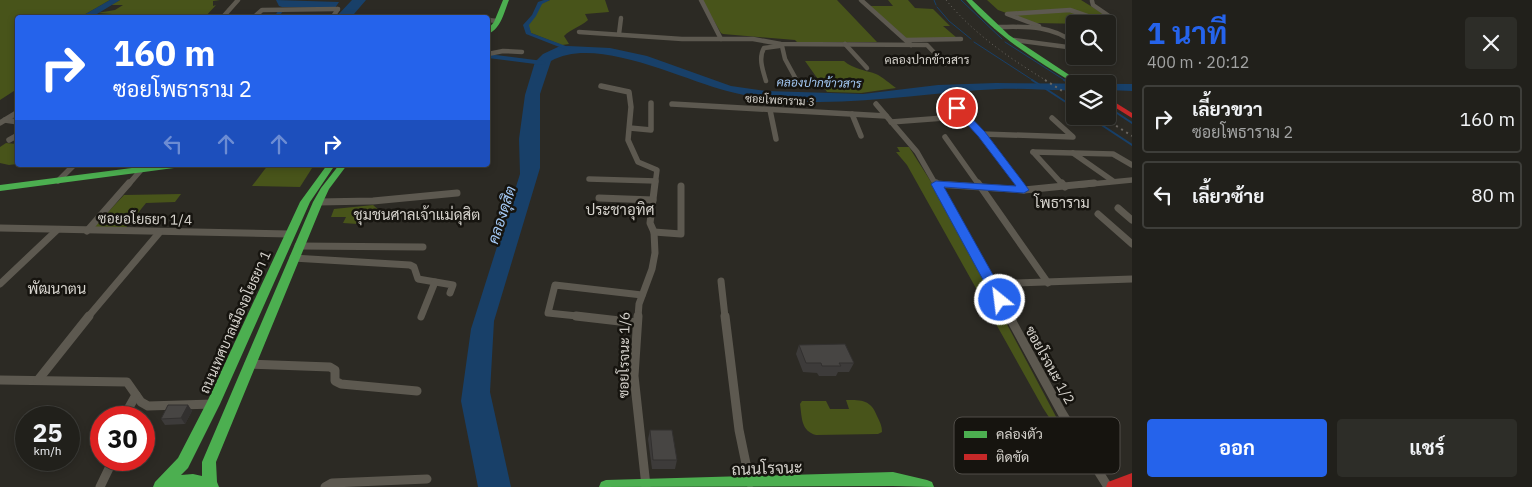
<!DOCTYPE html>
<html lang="th">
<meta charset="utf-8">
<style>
body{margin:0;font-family:"IBM Plex Sans",Sarabun,sans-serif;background:#2d2d28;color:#f1f3f6;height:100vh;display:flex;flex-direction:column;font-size:19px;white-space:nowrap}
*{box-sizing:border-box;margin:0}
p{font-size:16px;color:#a2a3a3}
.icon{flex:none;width:28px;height:28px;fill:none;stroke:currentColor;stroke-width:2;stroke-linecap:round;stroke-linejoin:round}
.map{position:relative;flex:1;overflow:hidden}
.details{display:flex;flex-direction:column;background:#21201b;width:400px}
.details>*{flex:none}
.guide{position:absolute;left:15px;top:15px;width:475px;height:152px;border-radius:5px;box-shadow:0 2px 8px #0003,0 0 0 1px #3e3e3a;background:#2563eb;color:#fff;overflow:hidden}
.buttons{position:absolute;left:1066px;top:15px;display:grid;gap:10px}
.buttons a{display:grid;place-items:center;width:50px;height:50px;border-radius:5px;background:#21201b;box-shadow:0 2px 8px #0003,0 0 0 1px #3e3e3a;font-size:25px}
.speed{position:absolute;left:15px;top:406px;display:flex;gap:10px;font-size:25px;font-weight:700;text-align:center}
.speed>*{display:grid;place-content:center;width:65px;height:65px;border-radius:50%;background:#21201b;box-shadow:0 2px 8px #0003,0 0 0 1px #3e3e3a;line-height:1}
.speed small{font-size:12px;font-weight:400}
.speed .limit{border:8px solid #d22;background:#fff;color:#111}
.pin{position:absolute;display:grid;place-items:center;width:42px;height:42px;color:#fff;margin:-21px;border:2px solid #fff;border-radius:50%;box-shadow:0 1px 5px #0007}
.me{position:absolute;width:55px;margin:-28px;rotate:331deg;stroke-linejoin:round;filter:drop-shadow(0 0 4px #0008)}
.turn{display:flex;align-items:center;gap:18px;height:105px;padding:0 15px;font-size:22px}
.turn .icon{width:65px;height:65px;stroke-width:2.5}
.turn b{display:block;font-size:35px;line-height:42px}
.lanes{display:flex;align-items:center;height:48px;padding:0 15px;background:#0003;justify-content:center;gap:25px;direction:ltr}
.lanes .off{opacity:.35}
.round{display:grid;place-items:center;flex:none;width:52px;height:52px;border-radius:5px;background:#2d2d28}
.overview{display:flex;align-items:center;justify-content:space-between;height:85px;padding:0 15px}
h1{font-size:30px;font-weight:700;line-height:38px;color:#2563eb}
.cta{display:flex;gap:10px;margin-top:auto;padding:10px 15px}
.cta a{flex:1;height:58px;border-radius:5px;background:#2563eb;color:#fff;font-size:20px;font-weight:700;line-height:58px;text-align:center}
.cta a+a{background:#2d2d28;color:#f1f3f6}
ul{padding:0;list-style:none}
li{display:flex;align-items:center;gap:15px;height:68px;margin:0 10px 8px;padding:0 5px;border:2px solid #3e3e3a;border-radius:5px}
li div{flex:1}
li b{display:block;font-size:19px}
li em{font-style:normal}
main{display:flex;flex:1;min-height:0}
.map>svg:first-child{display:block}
</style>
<main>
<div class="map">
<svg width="1132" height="487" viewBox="0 0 1132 487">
<rect width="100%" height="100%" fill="#2c2a24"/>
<!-- green -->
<g fill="#48541a">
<polygon points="0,0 110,0 84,15 86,17 18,18 17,89 0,100"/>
<polygon points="120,0 220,0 213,1 213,6 216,5 205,17 110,18 158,17 97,13 115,10 123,5 111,5"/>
<path d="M550 0H605L609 12 585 14 588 20C580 27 571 29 564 36L569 44 562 45 531 33 528 25 542 3Z"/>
<polygon points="702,0 837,0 877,42 797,42 795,40 723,34 721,33"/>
<polygon points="888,0 908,0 915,8 933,9 950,26 943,26 957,38 906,38 870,6 893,6"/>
<polygon points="987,0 1081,0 1110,18 1093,20 1096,22 1087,22 1088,24 1034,23 998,10"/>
<path d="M805 61H844C853 69 865 70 876 74 883 77 890 84 896 88L861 93 827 92Z"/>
<polygon points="6,143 17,144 17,164 9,165 0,163 0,147"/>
<polygon points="897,147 909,147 933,185 1061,426 1054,425 1043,408 907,165 896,152 900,152"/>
<polygon points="268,165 314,165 300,187 252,186"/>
<polygon points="181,194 175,202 146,203 125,229 95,228 95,226 124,195"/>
<polygon points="373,205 386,216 382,219 362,218 358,224 343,223 346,217 331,217 334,209"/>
<path d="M846 400C862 400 871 400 877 416 880 422 882 426 882 432L878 434 816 435C801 431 802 418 800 404L802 401H826L830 409H849Z"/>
</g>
<!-- water -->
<g fill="#184069">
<polygon points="110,0 120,0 97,14 165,14 158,17 84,17 84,15"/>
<polygon points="276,0 339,2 335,8 282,7 279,6"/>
<polygon points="352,0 366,0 354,14 356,15 435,16 434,18 336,17"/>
<path d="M568 46 610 48 647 56 731 86 766 91 863 94 938 85 996 83 1132 84V91L1108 90V84H1075V90C1050 91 1024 88 999 89 909 93 816 115 727 91 681 79 595 35 551 61L540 94V168L494 321 490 392 511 487H478L461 401 471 329 520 174 519 139 525 95 535 62 543 54 558 47Z"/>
</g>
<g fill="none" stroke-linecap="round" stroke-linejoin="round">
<!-- stream-far1 -->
<g stroke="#184069" stroke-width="1">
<polyline points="934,0 936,5"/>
<polyline points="961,0 1002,39"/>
<polyline points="937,7 949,21 971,39"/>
<polyline points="974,42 1034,81"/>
<polyline points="1005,42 1066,81"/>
</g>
<!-- stream -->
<g stroke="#184069" stroke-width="2">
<polyline points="1032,80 1040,85"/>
<polyline points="1064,80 1075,87"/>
<polyline points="1046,89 1075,108"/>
<polyline points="1108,107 1132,123"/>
<polyline points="1088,116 1132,145"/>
</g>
<!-- canal -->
<g fill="#184069" fill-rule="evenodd">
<polygon points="544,0 550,0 542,4 536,16 529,25 531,33 571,48 571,50 567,50 526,34 523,25 532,15 538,2"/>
<polygon points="279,10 283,11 278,18 273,18"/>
<polygon points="488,54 543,61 546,63 543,65 488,58"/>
</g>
<!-- street-far3 -->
<g stroke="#5d5950" stroke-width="4.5">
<polyline points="701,0 721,39"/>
<polyline points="861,0 911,45"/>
<polyline points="222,18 238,0"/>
<polyline points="253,18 262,10 338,9"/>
<polyline points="332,18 338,9"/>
<polyline points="488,20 497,21"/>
<polyline points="1039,26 1007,14 1070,10 1093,18 1112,18 1093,5 1092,1"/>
<path d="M996 27C1024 27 1049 24 1073 42"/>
<polyline points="579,32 682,39 753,39 781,44 927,45 945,64"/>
<polyline points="619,34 621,18"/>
<polyline points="906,40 961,39"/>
<polyline points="1014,40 1075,48"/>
<polyline points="845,44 867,68"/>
<polyline points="782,46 785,59 797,81"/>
<polyline points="488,54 503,51 522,52"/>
<path d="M766 81C763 71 758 58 764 48L779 46"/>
</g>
<!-- street-far2 -->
<g stroke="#5d5950" stroke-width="5.5">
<polyline points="796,80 798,83"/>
<polyline points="601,86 629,92 631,107 628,140 638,162 657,170 655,185"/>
<polyline points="946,96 982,134 1020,185"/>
<polyline points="672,104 886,116"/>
<polyline points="876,104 917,152 936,185"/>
<polyline points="770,110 776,139"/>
<polyline points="852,114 861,136"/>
<polyline points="5,120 18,122"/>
<polyline points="891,122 944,118"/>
<polyline points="0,123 18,112"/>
<polyline points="630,128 651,130 651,103"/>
<polyline points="982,134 1073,137 1052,118"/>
<polyline points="945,137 979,185"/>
<polyline points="9,140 18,135"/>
<polyline points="1033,152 1113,154 1132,165"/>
<polyline points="1033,152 1063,185"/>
<polyline points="1073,153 1113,181"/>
<polyline points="589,179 656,181"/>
<polyline points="58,181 74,165"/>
<polyline points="936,184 947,185"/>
<polyline points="128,185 141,170"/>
<polyline points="1081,185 1132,180"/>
</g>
<!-- street-far1 -->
<g stroke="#5d5950" stroke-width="7">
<polyline points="936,183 1009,317"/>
<polyline points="978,183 1048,283"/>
<polyline points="1019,183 1024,190"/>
<polyline points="1062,183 1065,187"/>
<polyline points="936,184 1024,190 1094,183"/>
<polyline points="599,198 653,200"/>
<polyline points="318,202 373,201 457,193"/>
<polyline points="1118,208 1132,220"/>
<polyline points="1098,214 1132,244"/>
<polyline points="0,228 289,234"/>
<polyline points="87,231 129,183"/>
<polyline points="654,232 681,234 681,186"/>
<polyline points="298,246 423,247"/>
<polyline points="293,258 410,265 414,267 418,279 453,285 450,293"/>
<polyline points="721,281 725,317"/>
<polyline points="0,284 57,230"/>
<polyline points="991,284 1132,279"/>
<polyline points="88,317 159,233"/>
<polyline points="421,317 435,282"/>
<polyline points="587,317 548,313 555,285 642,295"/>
<polyline points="638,317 639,304 652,269 655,253 654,232 650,223 655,183"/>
</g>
<!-- street -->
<g stroke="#5d5950" stroke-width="9">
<polyline points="576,316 637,323"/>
<polyline points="638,316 634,376 646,486"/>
<polyline points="725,316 739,430 750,483"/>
<polyline points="1009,316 1062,413 1108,487"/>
<polyline points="249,364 330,367 335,370 335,381 341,384 417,391"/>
<polyline points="0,380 127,382 141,402 148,406 213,404"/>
<polyline points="38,380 89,316"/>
<polyline points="123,418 136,395"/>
<polyline points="100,487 113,460"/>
<polyline points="325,487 332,483 427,479"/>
</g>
<!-- fast -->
<g fill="#4caf50" fill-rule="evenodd">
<path d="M503 0H509C504 12 501 29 488 34V29L494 22Z"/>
<path d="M966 0H972L1009 35 1083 84H1075C1036 60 996 36 966 0Z"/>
<polygon points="155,165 178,165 174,168 0,191 0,185"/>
<polygon points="327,165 335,165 310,202 220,404 188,468 181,475 193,474 202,476 202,462 313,202 321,188 339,165 347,165 329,189 323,202 216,462 217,482 219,487 153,487 155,482 178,458 207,402 300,202"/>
<polygon points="893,472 927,480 932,482 934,487 893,486 599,487 601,482 606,480"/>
</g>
<!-- jam -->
<g fill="#c62828" fill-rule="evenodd">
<polygon points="1108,98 1132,113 1132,118 1108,103"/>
<polygon points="1132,473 1132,487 1106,487 1108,482"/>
</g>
<!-- rail-far1 -->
<path stroke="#6b6761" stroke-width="1" stroke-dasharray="1 3" stroke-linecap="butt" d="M946 0C974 34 1009 58 1047 81"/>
<!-- rail -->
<g stroke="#6b6761" stroke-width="2" stroke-dasharray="2 4" stroke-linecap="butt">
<polyline points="1045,80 1075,99"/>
<polyline points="1101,116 1132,136"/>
</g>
</g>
<!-- wall -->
<g fill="#3d3b3a">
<polygon points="799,345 854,363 849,372 838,372 836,376 819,376 817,373 803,372 796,354"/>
<polygon points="188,405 192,411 185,424 165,425 161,419"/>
<polygon points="650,430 677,460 675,469 652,469 648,439"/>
</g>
<!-- shaded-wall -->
<polygon fill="#32302f" points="188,405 192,411 185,424 181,418"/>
<!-- building -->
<g fill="#474543" stroke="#32302f">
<polygon points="845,344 854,363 839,363 841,366 822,366 821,363 806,363 799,345"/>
<polygon points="168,405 188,405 181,418 161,419"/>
<polygon points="650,430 672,430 677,460 653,460"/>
</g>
<!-- route -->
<polygon fill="#2563eb" stroke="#184099" points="957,105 960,106 985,132 1029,190 1024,193 944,187 1007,300 1005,303 996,303 994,300 931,184 936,181 1016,186 978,136 954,110 953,108"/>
<g text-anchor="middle" stroke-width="5" stroke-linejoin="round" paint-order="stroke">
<!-- far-street labels -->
<g font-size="11" fill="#d6d3cd" stroke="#16140f">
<text transform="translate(780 100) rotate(3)" y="4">ซอยโพธาราม 3</text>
</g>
<!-- far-neighbourhood labels -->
<g font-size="12" fill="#d6d3cd" stroke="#16140f">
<text x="927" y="64">คลองปากข้าวสาร</text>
</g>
<!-- far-water labels -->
<g font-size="12" font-style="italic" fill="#a4c9f5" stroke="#16140f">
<text transform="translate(819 83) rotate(1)" y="4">คลองปากข้าวสาร</text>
</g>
<!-- street labels -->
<g font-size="14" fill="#d6d3cd" stroke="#16140f">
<text transform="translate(145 219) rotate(1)" y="5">ซอยอโยธยา 1/4</text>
<text transform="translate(235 322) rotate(-66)" y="5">ถนนเทศบาลเมืองอโยธยา 1</text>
<text transform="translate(624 355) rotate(-89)" y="5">ซอยโรจนะ 1/6</text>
<text transform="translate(1050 365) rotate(61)" y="5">ซอยโรจนะ 1/2</text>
</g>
<!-- neighbourhood labels -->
<g font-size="15" fill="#d6d3cd" stroke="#16140f">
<text x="1062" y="208">โพธาราม</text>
<text x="620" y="215">ประชาอุทิศ</text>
<text x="417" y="220">ชุมชนศาลเจ้าแม่ดุสิต</text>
<text x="57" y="294">พัฒนาตน</text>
</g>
<!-- water labels -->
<g font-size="15" font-style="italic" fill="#a4c9f5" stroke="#16140f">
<text transform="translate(502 215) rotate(-72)" y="5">คลองดุสิต</text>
</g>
<!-- near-street labels -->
<g font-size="16" fill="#d6d3cd" stroke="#16140f">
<text transform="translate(767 468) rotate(-2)" y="6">ถนนโรจนะ</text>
</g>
</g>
<!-- legend -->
<rect x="954" y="417" width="166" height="57" rx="8" fill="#16140f" stroke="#504d48" stroke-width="1"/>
<rect x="964" y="431" width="23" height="7" fill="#4caf50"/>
<rect x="964" y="454" width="23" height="6" fill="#c62828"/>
<g font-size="14" fill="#d6d3cd">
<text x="996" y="439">คล่องตัว</text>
<text x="996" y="462">ติดขัด</text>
</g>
</svg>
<div class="buttons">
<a><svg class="icon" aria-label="search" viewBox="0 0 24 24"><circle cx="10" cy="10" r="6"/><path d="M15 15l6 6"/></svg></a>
<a><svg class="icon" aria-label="layers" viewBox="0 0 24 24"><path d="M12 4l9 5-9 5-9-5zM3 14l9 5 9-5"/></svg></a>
</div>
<div class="speed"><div>25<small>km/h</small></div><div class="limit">30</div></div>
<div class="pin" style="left:957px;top:108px;background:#d93025"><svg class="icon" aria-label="arrive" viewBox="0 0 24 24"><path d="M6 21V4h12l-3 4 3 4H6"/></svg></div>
<svg class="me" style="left:1000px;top:300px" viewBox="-20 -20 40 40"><circle r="17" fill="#2563eb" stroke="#fff" stroke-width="3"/><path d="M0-11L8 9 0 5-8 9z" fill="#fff"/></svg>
<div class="guide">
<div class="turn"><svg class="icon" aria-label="right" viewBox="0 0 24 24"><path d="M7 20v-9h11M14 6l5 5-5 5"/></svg><div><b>160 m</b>ซอยโพธาราม 2</div></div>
<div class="lanes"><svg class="icon off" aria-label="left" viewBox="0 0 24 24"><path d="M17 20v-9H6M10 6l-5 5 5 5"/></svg><svg class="icon off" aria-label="ahead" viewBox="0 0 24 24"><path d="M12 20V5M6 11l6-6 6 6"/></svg><svg class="icon off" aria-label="ahead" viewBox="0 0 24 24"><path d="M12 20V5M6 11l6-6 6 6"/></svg><svg class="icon" aria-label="right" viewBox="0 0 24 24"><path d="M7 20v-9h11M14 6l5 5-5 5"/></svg></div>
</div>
</div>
<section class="details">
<div class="overview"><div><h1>1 นาที</h1><p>400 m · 20:12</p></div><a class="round"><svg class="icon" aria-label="close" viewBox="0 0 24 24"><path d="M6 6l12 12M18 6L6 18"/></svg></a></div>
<ul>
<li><svg class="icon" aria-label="right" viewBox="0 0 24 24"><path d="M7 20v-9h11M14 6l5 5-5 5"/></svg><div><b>เลี้ยวขวา</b><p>ซอยโพธาราม 2</p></div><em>160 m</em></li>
<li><svg class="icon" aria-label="left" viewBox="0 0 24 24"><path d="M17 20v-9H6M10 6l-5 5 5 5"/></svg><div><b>เลี้ยวซ้าย</b></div><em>80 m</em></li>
</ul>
<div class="cta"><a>ออก</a><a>แชร์</a></div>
</section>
</main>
